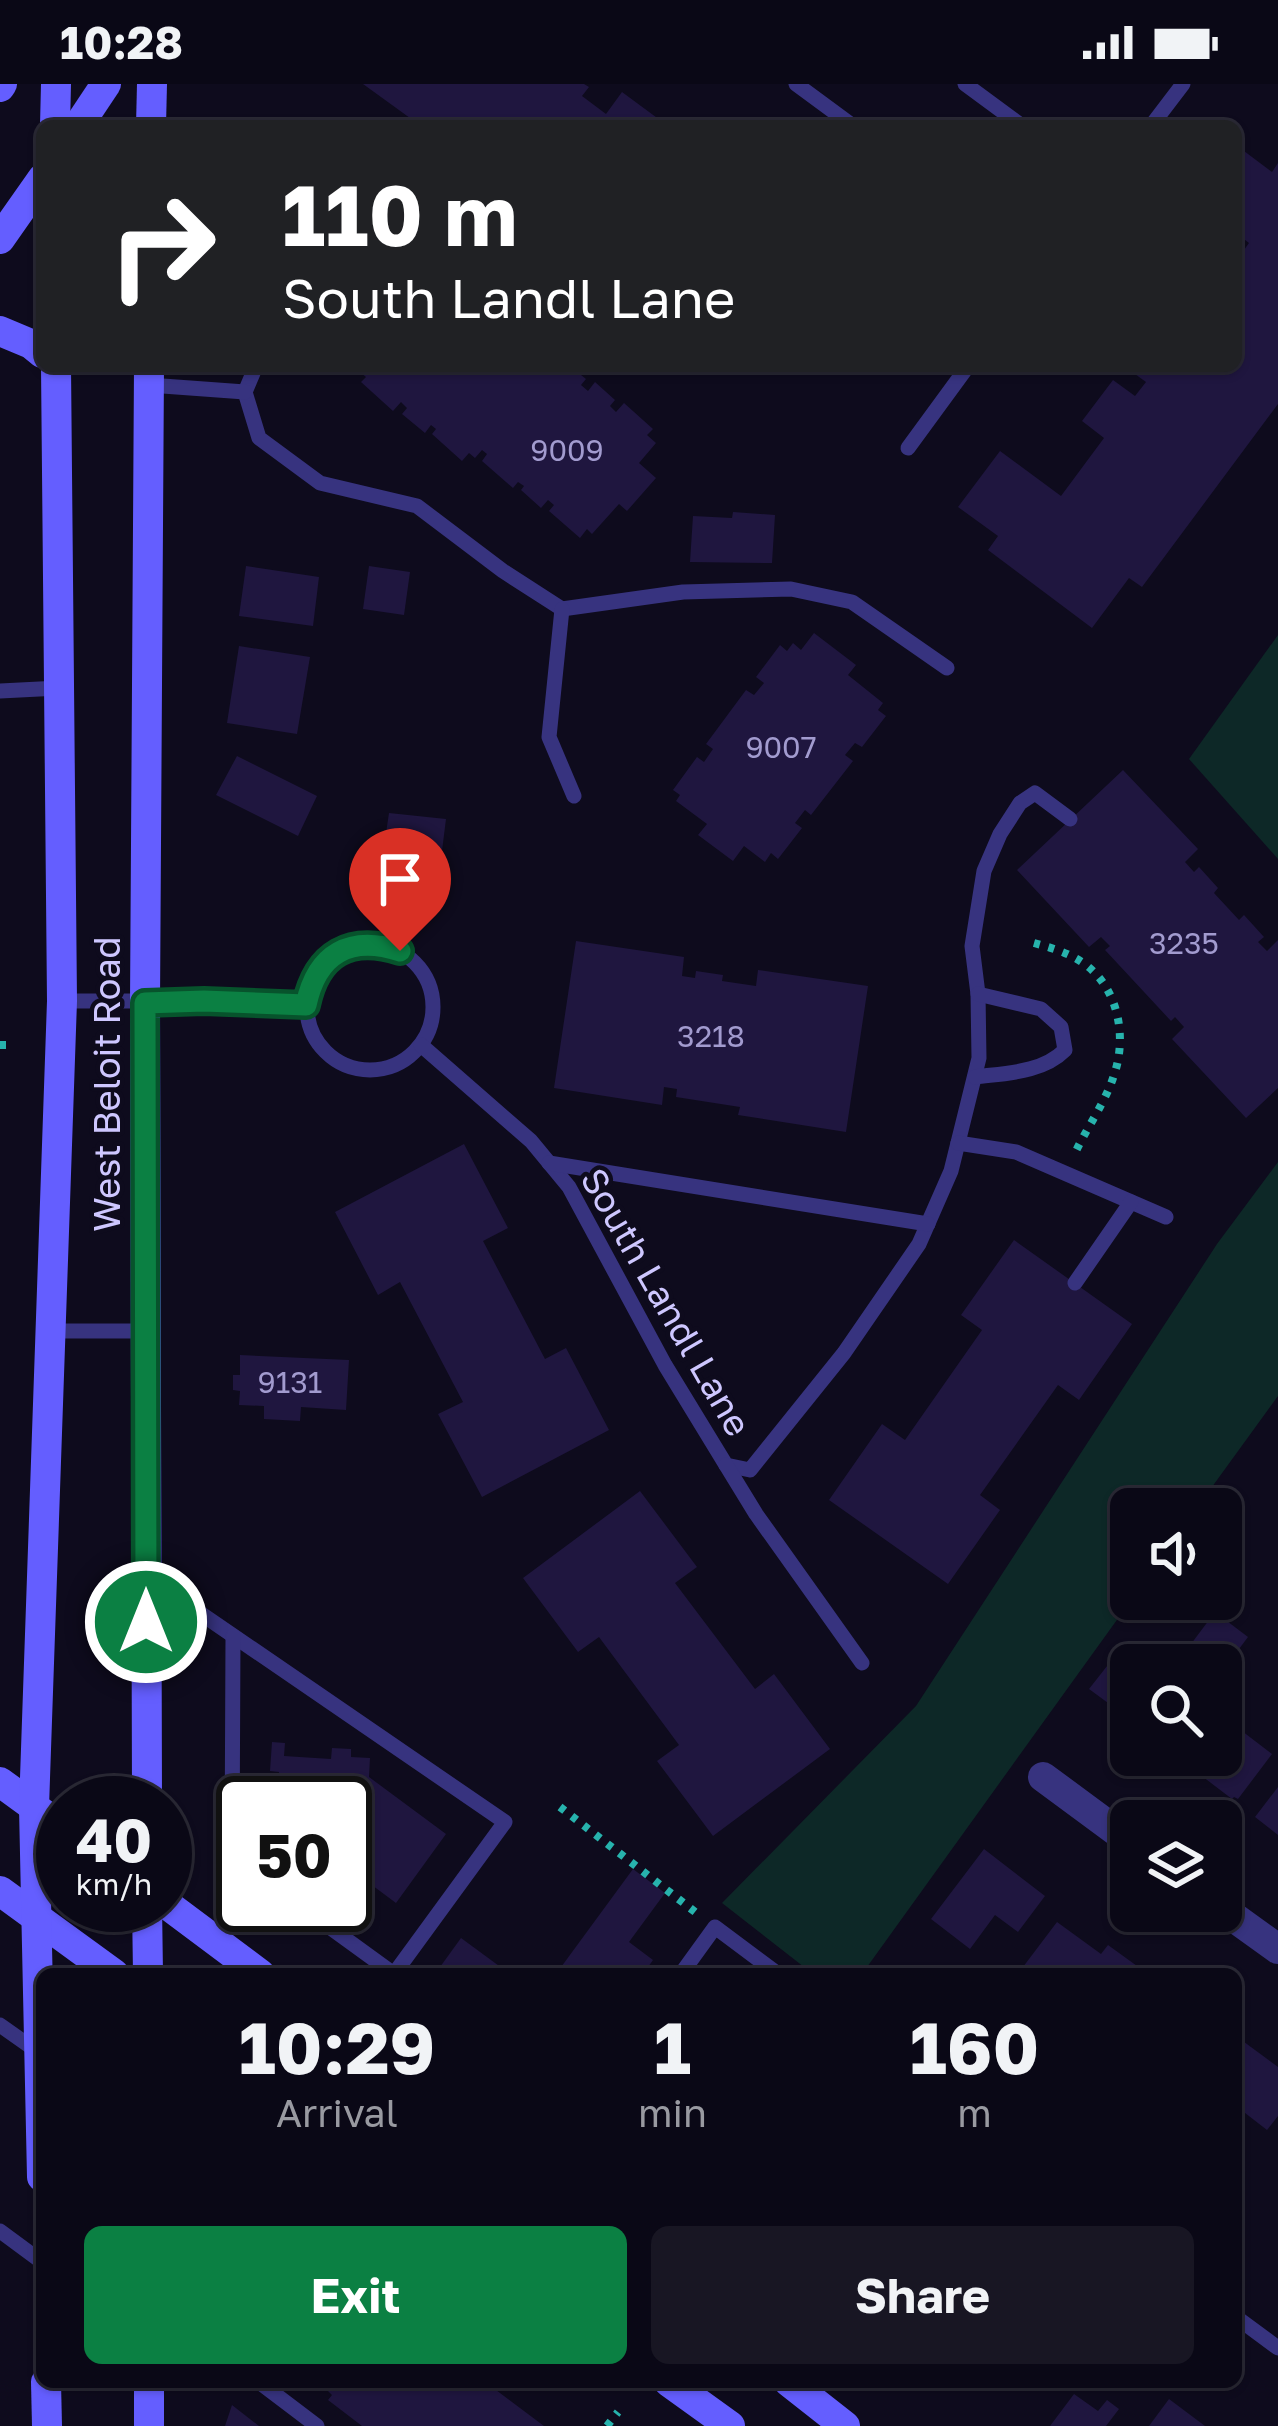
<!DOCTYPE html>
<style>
body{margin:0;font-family:"Golos Text",sans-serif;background:#181623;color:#f1f3f6;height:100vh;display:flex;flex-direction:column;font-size:45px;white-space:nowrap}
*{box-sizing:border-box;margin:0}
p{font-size:39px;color:#999aa1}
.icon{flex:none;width:66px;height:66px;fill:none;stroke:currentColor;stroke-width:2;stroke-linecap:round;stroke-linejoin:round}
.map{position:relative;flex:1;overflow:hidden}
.sheet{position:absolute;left:36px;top:1884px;width:1206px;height:420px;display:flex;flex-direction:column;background:#0a0816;border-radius:18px;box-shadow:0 3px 9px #0004,0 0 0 3px #2a2935}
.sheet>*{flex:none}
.guide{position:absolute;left:36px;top:36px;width:1206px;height:252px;border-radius:18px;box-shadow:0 3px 9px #0004,0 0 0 3px #2a2935;background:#202124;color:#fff;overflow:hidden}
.controls{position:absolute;left:1110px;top:1404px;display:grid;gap:24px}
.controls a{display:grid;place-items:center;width:132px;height:132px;border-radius:18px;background:#0a0816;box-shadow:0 3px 9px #0004,0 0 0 3px #2a2935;font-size:60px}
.speed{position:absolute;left:36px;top:1692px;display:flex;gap:24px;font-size:60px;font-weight:700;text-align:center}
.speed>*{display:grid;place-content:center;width:156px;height:156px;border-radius:50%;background:#0a0816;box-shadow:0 3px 9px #0004,0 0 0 3px #2a2935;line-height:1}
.speed small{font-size:30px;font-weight:400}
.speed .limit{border:6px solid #111;border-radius:18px;background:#fff;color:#111}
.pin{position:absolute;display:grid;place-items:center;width:102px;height:102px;color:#fff;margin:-123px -51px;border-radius:50% 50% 50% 0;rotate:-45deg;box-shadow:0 0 12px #0007}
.pin .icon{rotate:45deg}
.me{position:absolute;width:132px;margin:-66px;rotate:0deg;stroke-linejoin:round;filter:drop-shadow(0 0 9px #0008)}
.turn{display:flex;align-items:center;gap:42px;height:252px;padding:0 48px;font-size:54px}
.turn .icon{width:156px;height:156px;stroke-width:2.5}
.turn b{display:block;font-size:84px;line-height:102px}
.eta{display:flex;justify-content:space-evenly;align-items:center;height:204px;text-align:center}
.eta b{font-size:72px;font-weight:700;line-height:84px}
.primary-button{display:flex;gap:24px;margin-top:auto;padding:24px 48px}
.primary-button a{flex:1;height:138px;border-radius:18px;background:#0b8043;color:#fff;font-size:48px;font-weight:700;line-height:138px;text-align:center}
.primary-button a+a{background:#181623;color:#f1f3f6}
.status{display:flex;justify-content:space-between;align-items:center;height:84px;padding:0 60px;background:#0a0816;direction:ltr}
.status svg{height:33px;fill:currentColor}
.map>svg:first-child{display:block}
</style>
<div class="status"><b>10:28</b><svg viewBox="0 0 49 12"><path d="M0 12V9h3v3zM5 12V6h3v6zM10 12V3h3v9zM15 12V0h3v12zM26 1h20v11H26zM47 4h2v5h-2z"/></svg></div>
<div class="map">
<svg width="1278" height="2342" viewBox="0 0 1278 2342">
<rect width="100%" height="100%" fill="#0e0b1d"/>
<!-- green -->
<g fill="#0d2827">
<polygon points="1278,551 1278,775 1189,675"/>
<polygon points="1278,1078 1278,1312 1196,1425 1131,1425 1132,1515 862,1890 813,1890 722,1819 916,1622 1217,1160"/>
</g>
<!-- building -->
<g fill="#1f163f">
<polygon points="363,0 584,0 589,3 582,12 606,30 622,8 664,39 662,42 421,42"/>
<polygon points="1236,61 1272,88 1278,79 1278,320 1142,503 1129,494 1092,544 988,466 998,452 958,423 1000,367 1061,412 1104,354 1082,337 1113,296 1135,312 1146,298 1124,282 1236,282 1236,177 1249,159 1236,149"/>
<polygon points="367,282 570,282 586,295 581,301 588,307 595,298 615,316 610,322 616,328 624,319 653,345 647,351 656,359 639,379 656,394 627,427 619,420 592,450 587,445 580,454 549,427 554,421 548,416 541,424 521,406 524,402 518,398 513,404 482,377 487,370 482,366 475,374 469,369 462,377 432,350 436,345 431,341 425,349 402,330 407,324 401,318 393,327 361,298 366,293 361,289"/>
<polygon points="733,428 775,431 772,479 690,478 693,432 732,434"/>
<polygon points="246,482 319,493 313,542 239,532"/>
<polygon points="369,482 410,488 404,531 363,525"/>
<polygon points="814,549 856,581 848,591 883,619 878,626 886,632 862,663 855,659 845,671 853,677 811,731 805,726 795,739 802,744 778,775 771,769 765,778 744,762 733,777 698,751 707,740 676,717 680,711 673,706 697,673 704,678 713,665 706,660 746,606 754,611 764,599 756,593 780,561 787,567 793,559 801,566"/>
<polygon points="239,562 310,573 297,650 227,639"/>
<polygon points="237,672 317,712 298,752 216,711"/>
<polygon points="1123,686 1198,765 1185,778 1194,788 1199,783 1218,804 1214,809 1239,836 1244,831 1264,853 1258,858 1267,867 1278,856 1278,1004 1246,1034 1172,955 1184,943 1175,933 1171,937 1105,866 1110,862 1101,853 1089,863 1017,786"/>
<polygon points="389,729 446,735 441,775 383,769"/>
<polygon points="576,857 684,873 682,892 695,894 696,887 723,891 722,897 756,902 758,886 868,902 846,1048 738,1031 740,1023 676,1013 677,1005 664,1003 662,1021 554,1004"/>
<polygon points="464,1060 508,1144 483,1157 545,1275 566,1264 609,1346 482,1413 438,1330 463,1318 400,1198 378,1211 335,1128"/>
<polygon points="1014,1156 1132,1240 1079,1316 1058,1301 980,1411 1000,1426 948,1500 829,1416 882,1340 905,1356 982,1246 961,1231"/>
<polygon points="240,1271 349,1276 346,1326 301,1323 300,1337 264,1335 264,1322 239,1321 240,1307 233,1306 233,1291 240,1291"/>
<polygon points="640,1407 697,1483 675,1499 755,1605 774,1590 830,1665 713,1752 657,1677 679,1661 599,1553 578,1568 523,1494"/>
<polygon points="1215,1528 1248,1553 1224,1585 1191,1560"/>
<polygon points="1122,1563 1146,1581 1131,1581 1131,1640 1117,1629 1119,1627 1089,1605"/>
<polygon points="1221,1631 1272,1670 1238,1715 1234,1713 1232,1715 1194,1686 1196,1683 1180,1671 1221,1671"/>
<polygon points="272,1658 285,1659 284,1672 331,1675 332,1664 351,1665 351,1673 370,1674 369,1693 446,1750 396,1819 345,1781 345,1719 283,1719 277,1709 279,1688 270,1687"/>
<polygon points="1278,1703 1278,1751 1255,1733"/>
<polygon points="984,1765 1045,1812 1018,1848 995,1831 970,1865 931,1835"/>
<polygon points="633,1785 665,1809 629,1858 653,1876 643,1890 556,1890"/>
<polygon points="1057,1838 1101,1870 1108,1861 1137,1882 1131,1890 1032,1890 1023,1883"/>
<polygon points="461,1854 510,1890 435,1890"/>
<polygon points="1236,1952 1278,1983 1278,2032 1267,2046 1236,2022"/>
<polygon points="333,2298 501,2298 496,2306 544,2342 362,2342 328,2316 332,2311 327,2306"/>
<polygon points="1074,2310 1098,2327 1107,2316 1119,2325 1106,2342 1050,2342"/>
<polygon points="1169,2315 1205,2342 1149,2342"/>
<polygon points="232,2321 259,2342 225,2342"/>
</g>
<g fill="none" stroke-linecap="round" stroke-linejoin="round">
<!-- path -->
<g stroke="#27b3ad" stroke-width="8" stroke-dasharray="6 9" stroke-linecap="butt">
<path d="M1034 859C1052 864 1070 869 1086 881 1119 906 1127 954 1114 991 1106 1017 1088 1042 1076 1067"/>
<polyline points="0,961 11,961"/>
<polyline points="560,1723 699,1831"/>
<polyline points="607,2342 618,2328"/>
</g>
<!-- lane -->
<g stroke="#37337f" stroke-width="15">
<polyline points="796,0 853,42"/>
<polyline points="965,0 1022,42"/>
<polyline points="1151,42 1183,0"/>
<polyline points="256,282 245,308 259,354 320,399 417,422 503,487 562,525 683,508 791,505 852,518 947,584"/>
<polyline points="149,301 245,308"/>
<polyline points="908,364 968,282"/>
<polyline points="562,525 549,653 574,712"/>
<polyline points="0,607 59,604"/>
<circle cx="370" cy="923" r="63"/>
<polyline points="62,917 204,917 306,921"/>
<polyline points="421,961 531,1057 569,1103 665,1281 726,1381 750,1386 844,1269 919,1160 951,1087 979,974 978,910 972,862 984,787 1000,750 1020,719 1035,709 1070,735"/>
<path d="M975 993C1006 989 1042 989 1065 966L1061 943 1041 925 978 910"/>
<polyline points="958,1059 1016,1068 1166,1133"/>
<polyline points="549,1079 928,1140"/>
<polyline points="1075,1199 1131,1118"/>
<polyline points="50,1247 146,1247"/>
<polyline points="726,1381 756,1430 862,1579"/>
<polyline points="149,1494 505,1738 394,1890"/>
<polyline points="233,1552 232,1772 243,1780"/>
<polyline points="299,1821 394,1890"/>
<polyline points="681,1890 715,1843 778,1890"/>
<polyline points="0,1941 38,1968"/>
<polyline points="0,2147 42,2178"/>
<polyline points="1236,2233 1278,2264"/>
<polyline points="259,2298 317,2342"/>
</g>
<!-- street -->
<g stroke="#37337f" stroke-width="30">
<polyline points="1043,1693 1131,1758"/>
<polyline points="1221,1824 1278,1865"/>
</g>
<!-- secondary -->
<g stroke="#645eff" stroke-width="30">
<polyline points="0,3 2,0"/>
<polyline points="55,42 56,0"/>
<polyline points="78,42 106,0"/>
<polyline points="151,42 152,0"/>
<polyline points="0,155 42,95"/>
<polyline points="0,247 31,260 42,269"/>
<polyline points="0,1698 63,1744"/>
<polyline points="147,1719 145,919 149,282"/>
<polyline points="0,1807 114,1890"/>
<polyline points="165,1819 260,1890"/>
<polyline points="147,1821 148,1890"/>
<polyline points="42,2093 34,1723 62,917 56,282"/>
<polyline points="46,2298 47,2342"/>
<polyline points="149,2298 149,2342"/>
<polyline points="669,2298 730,2342"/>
<polyline points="789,2298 845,2342"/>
</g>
</g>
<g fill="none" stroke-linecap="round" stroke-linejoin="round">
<defs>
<path id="route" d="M146 1538 145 919 204 917 306 921C317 869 350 851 400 867"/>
</defs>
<!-- route casing -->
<use href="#route" stroke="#07532c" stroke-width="30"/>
<!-- route -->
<use href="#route" stroke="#0b8043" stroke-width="21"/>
</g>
<g text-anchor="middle" stroke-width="9" stroke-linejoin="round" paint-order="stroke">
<!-- number labels -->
<g font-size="30" fill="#a29bcf">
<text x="567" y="377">9009</text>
<text x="781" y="674">9007</text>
<text x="1184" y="870">3235</text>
<text x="711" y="963">3218</text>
<text x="290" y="1309">9131</text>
</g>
<!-- street labels -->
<g font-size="36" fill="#cec7ff" stroke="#0e0b1d">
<text transform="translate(107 1000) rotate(-90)" y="13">West Beloit Road</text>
<text transform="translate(666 1218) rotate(60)" y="13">South Landl Lane</text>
</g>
</g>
</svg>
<div class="controls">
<a><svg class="icon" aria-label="sound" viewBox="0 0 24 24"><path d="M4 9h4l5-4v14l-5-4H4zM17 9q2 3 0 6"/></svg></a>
<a><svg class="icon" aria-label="search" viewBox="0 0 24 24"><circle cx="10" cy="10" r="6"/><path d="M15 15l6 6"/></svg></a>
<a><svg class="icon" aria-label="layers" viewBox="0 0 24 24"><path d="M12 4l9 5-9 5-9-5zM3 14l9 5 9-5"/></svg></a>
</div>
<div class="speed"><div>40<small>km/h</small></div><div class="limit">50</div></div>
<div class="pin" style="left:400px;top:867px;background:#d93025"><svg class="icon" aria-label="arrive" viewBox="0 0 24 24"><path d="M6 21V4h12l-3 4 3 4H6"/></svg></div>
<svg class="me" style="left:146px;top:1538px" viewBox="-20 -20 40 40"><circle r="17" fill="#0b8043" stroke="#fff" stroke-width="3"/><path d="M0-11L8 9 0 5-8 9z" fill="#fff"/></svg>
<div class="guide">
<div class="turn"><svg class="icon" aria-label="right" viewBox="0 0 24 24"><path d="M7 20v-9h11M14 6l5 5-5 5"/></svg><div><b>110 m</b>South Landl Lane</div></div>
</div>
<section class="sheet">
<div class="eta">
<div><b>10:29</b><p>Arrival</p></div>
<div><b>1</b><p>min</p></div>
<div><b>160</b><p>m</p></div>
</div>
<div class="primary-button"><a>Exit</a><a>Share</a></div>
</section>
</div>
